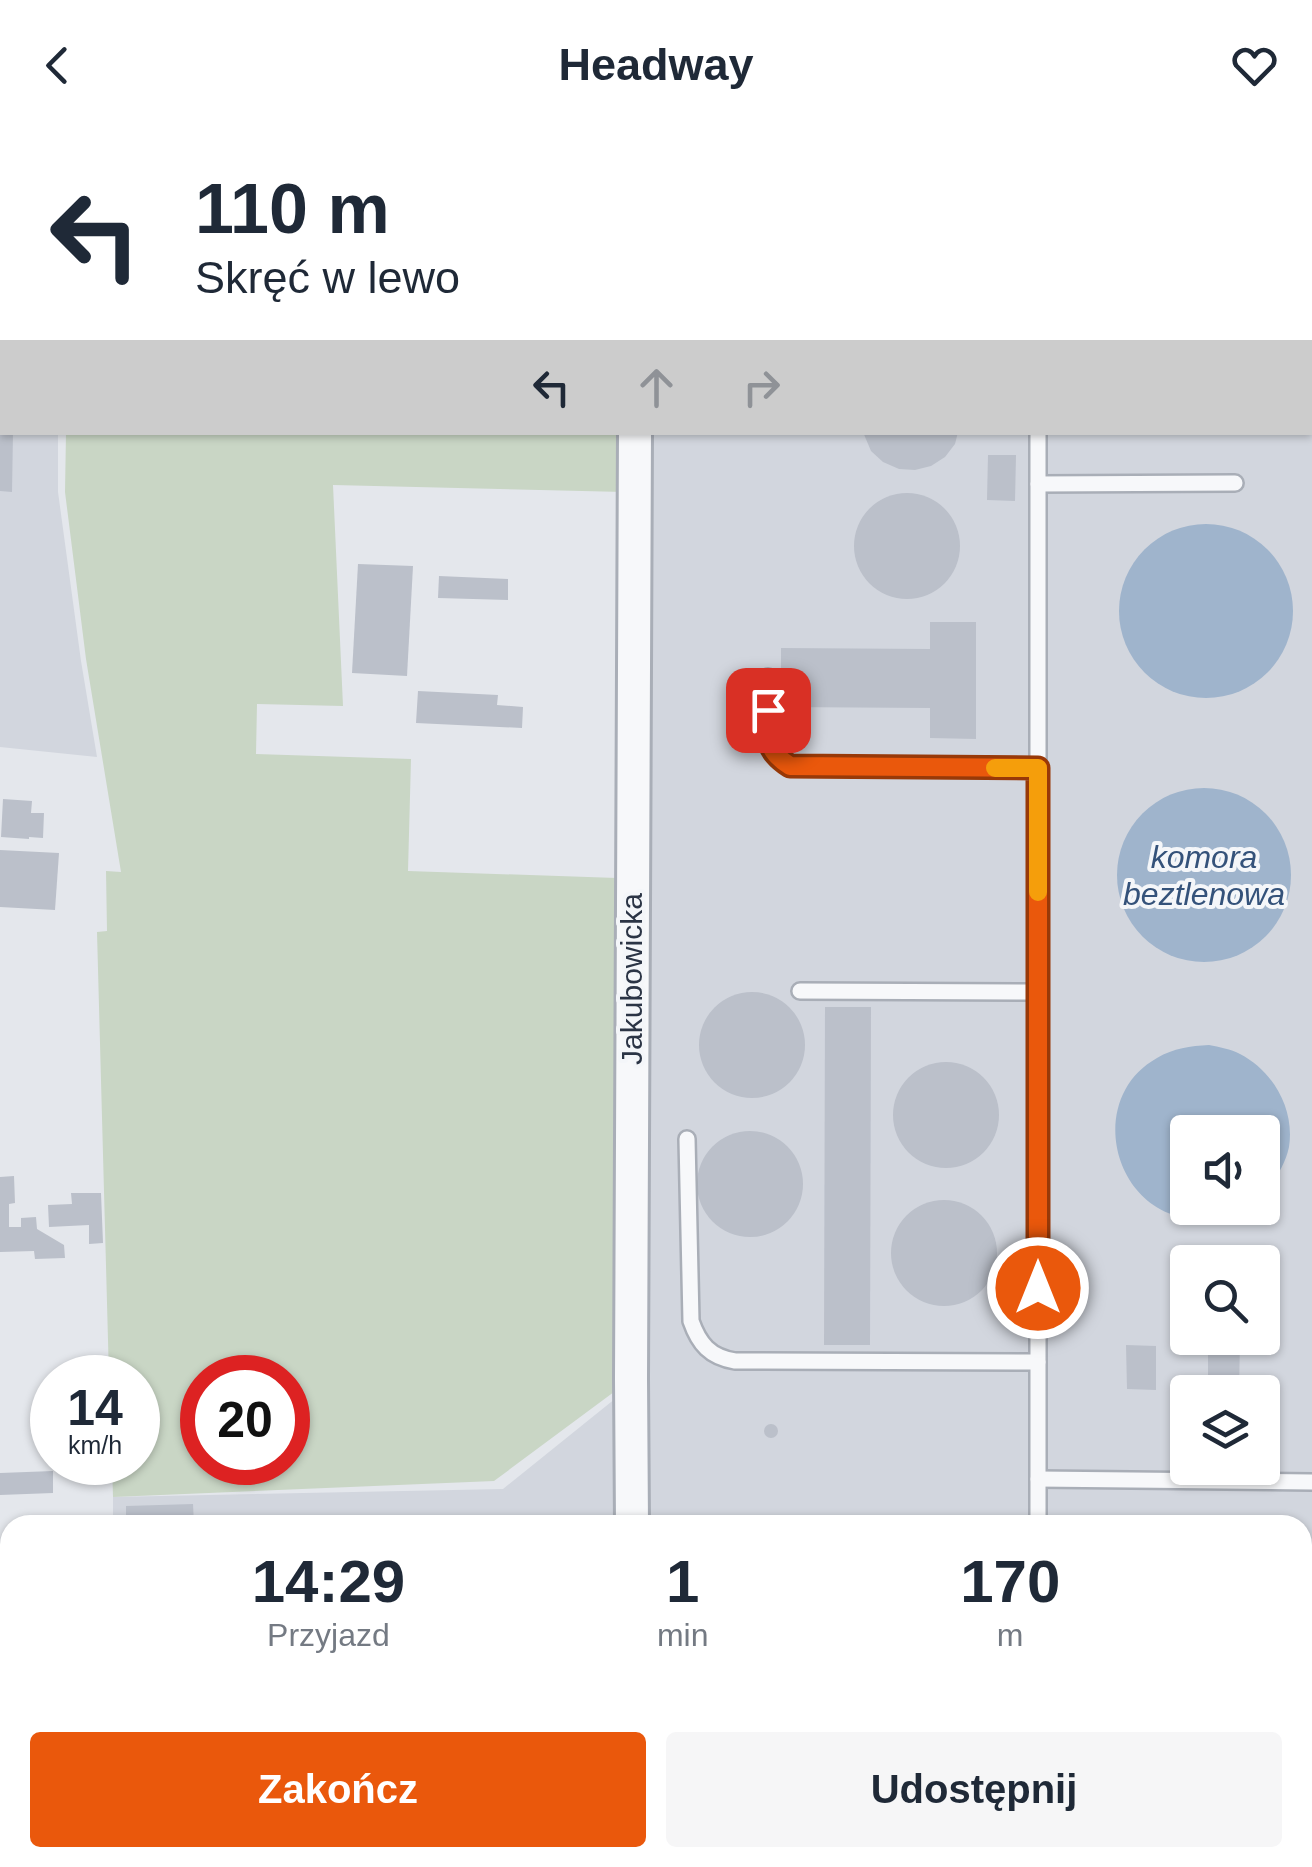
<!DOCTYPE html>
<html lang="pl">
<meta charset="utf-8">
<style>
body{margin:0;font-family:Helvetica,sans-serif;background:#f6f6f7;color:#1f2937;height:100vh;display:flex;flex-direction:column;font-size:38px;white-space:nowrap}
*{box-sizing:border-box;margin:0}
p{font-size:32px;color:#747a83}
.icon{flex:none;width:55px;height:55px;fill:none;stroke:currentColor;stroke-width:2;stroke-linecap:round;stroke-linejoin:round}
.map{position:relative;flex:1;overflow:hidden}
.panel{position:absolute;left:0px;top:1385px;width:1312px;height:352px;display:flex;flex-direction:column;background:#fff;border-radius:30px 30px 0 0;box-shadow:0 2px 8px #0004}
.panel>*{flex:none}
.hud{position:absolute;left:0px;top:0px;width:1312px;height:305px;box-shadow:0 2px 8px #0004;background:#fff;color:#1f2937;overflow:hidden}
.buttons{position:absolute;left:1170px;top:985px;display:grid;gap:20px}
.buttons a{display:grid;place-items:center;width:110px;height:110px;border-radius:10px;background:#fff;box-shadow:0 2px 8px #0004;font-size:50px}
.speed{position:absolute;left:30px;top:1225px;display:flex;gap:20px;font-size:50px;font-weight:700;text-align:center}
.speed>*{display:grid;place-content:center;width:130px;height:130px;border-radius:50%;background:#fff;box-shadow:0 2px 8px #0004;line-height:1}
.speed small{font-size:25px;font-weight:400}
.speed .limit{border:15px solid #d22;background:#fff;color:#111}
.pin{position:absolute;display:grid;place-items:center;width:85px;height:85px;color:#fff;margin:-42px;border-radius:20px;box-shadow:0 5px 15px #0006}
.me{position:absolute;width:110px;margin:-55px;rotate:0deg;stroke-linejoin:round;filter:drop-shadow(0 0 8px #0008)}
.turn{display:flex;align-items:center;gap:35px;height:210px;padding:0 30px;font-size:45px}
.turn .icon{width:130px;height:130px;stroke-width:2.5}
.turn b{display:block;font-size:70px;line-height:85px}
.lanes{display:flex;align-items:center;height:95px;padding:0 30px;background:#0003;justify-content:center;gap:50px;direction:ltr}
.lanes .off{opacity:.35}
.eta{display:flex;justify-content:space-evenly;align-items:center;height:170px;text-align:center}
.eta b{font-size:60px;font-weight:700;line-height:70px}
.action{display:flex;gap:20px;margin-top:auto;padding:20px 30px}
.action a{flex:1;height:115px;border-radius:10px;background:#ea580c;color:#fff;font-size:40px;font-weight:700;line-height:115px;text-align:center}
.action a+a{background:#f6f6f7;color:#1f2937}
header{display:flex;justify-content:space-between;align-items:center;height:130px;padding:0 30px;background:#fff;font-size:45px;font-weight:700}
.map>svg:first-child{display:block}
</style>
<header><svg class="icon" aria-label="back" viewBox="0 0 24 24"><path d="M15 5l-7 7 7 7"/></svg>Headway<svg class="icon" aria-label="heart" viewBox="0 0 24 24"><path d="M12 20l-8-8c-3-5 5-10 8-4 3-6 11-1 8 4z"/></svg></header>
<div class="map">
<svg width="1312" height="1737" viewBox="0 0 1312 1737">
<rect width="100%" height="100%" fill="#e4e7ec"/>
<!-- built -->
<g fill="#d2d6de" fill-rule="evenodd">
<path d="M650 0H1312V1737H645V1728H1302V1395H641L647 303 1310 302V2H650ZM1188 1002H1262V1078H1188ZM1188 1132H1262V1208H1188ZM1188 1262H1262V1338H1188Z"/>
<polygon points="2,32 2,302 58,303 58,362 81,531 97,627 0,617 0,33"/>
<polygon points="621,1264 622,1395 113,1395 113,1367 503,1359"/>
<polygon points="10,1489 10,1728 625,1728 625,1737 10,1737 0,1679 0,1490"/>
</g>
<!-- green -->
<path fill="#c9d6c5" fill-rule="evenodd" d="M66 303H622L624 362 333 355 343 576 257 574 256 624 411 629 408 741 617 748 622 1256 494 1351 113 1367 112 1333 138 1332V1248L109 1247 97 802 107 801 106 741 121 742 86 529 65 362ZM202 1248H288V1332H202Z"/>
<!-- water -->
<g fill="#9fb4cc">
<polygon points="1134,0 1286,0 1285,2 1135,2"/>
<circle cx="1206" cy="481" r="87"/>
<circle cx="1204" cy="745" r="87"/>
<path d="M1209 915C1219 917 1231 919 1240 924 1273 941 1295 979 1289 1017 1285 1036 1274 1051 1263 1066L1262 1002H1188V1078H1246C1230 1088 1212 1090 1194 1089 1112 1083 1085 968 1157 928 1174 918 1190 916 1209 915Z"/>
</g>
<!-- building -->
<g fill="#bbc0ca">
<polygon points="0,302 13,302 12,362 0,361"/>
<polygon points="863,302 958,302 955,314 945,327 931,336 915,340 899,339 883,332 871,321"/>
<polygon points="988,325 1016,325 1015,371 987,370"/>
<circle cx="907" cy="416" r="53"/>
<polygon points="358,434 413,436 407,546 352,543"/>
<polygon points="439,446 508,449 508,470 438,468"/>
<polygon points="930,492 976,492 976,609 930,608 930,578 781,577 781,518 930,519"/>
<polygon points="418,561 498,565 497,575 523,577 522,598 416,593"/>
<polygon points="3,669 32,671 31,683 44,683 43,708 29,707 29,709 1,707"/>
<polygon points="0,720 59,723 55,780 0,777"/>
<circle cx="752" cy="915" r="53"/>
<polygon points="825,877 871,877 870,1215 824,1215"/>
<circle cx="946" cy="985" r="53"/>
<circle cx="750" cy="1054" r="53"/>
<polygon points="14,1046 15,1073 9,1074 9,1097 21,1097 21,1088 36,1087 37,1099 64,1115 65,1128 35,1129 34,1121 0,1122 0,1047"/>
<polygon points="71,1063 101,1063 103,1113 89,1114 89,1095 49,1097 48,1075 72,1074"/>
<circle cx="944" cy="1123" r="53"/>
<polygon points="1208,1208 1240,1208 1239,1262 1208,1262"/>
<polygon points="1126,1215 1156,1216 1156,1260 1127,1259"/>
<circle cx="771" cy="1301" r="7"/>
<polygon points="53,1341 53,1363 0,1365 0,1343"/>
<polygon points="193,1374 194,1395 126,1395 126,1376"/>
<polygon points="10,1469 10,1488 0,1489 0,1470"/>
<polygon points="26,1728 113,1728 115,1737 28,1737"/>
<polygon points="349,1728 489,1728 490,1737 349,1737"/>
<rect x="551" y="1728" width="46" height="9"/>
<polygon points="864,1728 955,1728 948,1737 871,1737"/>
</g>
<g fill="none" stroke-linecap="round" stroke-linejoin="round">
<defs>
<g id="lane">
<polyline points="1039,2 1039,0"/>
<polyline points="1038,354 1235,353"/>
<polyline points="768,547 768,614 777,628 789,636 1038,639"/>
<polyline points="800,861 1038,862"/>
<path d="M687 1009 691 1191C699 1214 710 1227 735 1231L1038 1232"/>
<polyline points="1038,1349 1312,1352"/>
<polyline points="1038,1395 1038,302"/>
<polyline points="0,1538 10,1537"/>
<polyline points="312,1728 312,1737"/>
<polyline points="1036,1737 1036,1728"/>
</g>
<g id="street">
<polyline points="639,2 639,0"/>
<polyline points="632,1395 631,1249 635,302"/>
</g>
</defs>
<!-- lane casing -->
<use href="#lane" stroke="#a9aeb7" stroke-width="20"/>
<!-- street casing -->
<use href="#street" stroke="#a9aeb7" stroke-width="38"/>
<!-- lane -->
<use href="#lane" stroke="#f7f8fa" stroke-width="15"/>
<!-- street -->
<use href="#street" stroke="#f7f8fa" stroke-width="32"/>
</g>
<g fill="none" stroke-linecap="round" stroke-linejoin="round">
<defs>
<path id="route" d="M768 580C768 608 765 620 790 636L1038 638V1158"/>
</defs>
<!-- route casing -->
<use href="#route" stroke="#983908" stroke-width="25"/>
<!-- route -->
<use href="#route" stroke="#ea580c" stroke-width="18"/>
<!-- slow -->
<polyline stroke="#f59e0b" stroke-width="18" points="995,638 1038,638 1038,762"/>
</g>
<g text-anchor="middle" stroke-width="8" stroke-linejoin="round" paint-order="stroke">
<!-- street labels -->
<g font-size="30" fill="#2b3445" stroke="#f4f6f9">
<text transform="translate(632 849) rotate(-90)" y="10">Jakubowicka</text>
</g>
<!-- water labels -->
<g font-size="32" font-style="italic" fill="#34527a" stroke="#f4f6f9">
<text x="1204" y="738">komora<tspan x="1204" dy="37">beztlenowa</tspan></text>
</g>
</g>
</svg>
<div class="buttons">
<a><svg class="icon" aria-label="sound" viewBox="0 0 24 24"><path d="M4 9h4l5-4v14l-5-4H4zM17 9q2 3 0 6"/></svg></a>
<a><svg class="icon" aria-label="search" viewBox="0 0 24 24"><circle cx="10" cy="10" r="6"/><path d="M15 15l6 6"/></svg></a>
<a><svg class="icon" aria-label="layers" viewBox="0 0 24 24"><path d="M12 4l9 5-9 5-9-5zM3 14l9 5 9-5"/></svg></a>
</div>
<div class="speed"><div>14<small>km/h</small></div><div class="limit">20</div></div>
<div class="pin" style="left:768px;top:580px;background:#d93025"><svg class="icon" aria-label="arrive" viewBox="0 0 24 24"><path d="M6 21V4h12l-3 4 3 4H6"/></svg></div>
<svg class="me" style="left:1038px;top:1158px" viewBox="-20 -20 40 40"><circle r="17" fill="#ea580c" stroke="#fff" stroke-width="3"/><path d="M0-11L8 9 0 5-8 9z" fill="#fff"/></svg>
<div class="hud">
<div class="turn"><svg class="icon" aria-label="left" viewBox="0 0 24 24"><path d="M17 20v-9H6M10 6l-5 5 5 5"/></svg><div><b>110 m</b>Skręć w lewo</div></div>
<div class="lanes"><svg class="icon" aria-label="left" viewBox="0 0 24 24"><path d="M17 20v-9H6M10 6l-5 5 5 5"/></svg><svg class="icon off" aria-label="ahead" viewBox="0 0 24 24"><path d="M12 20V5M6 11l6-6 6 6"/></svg><svg class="icon off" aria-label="right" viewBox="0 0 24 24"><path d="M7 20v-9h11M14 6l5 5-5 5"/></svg></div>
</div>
<section class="panel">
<div class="eta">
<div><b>14:29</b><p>Przyjazd</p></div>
<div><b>1</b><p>min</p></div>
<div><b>170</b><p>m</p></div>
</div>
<div class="action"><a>Zakończ</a><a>Udostępnij</a></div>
</section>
</div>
